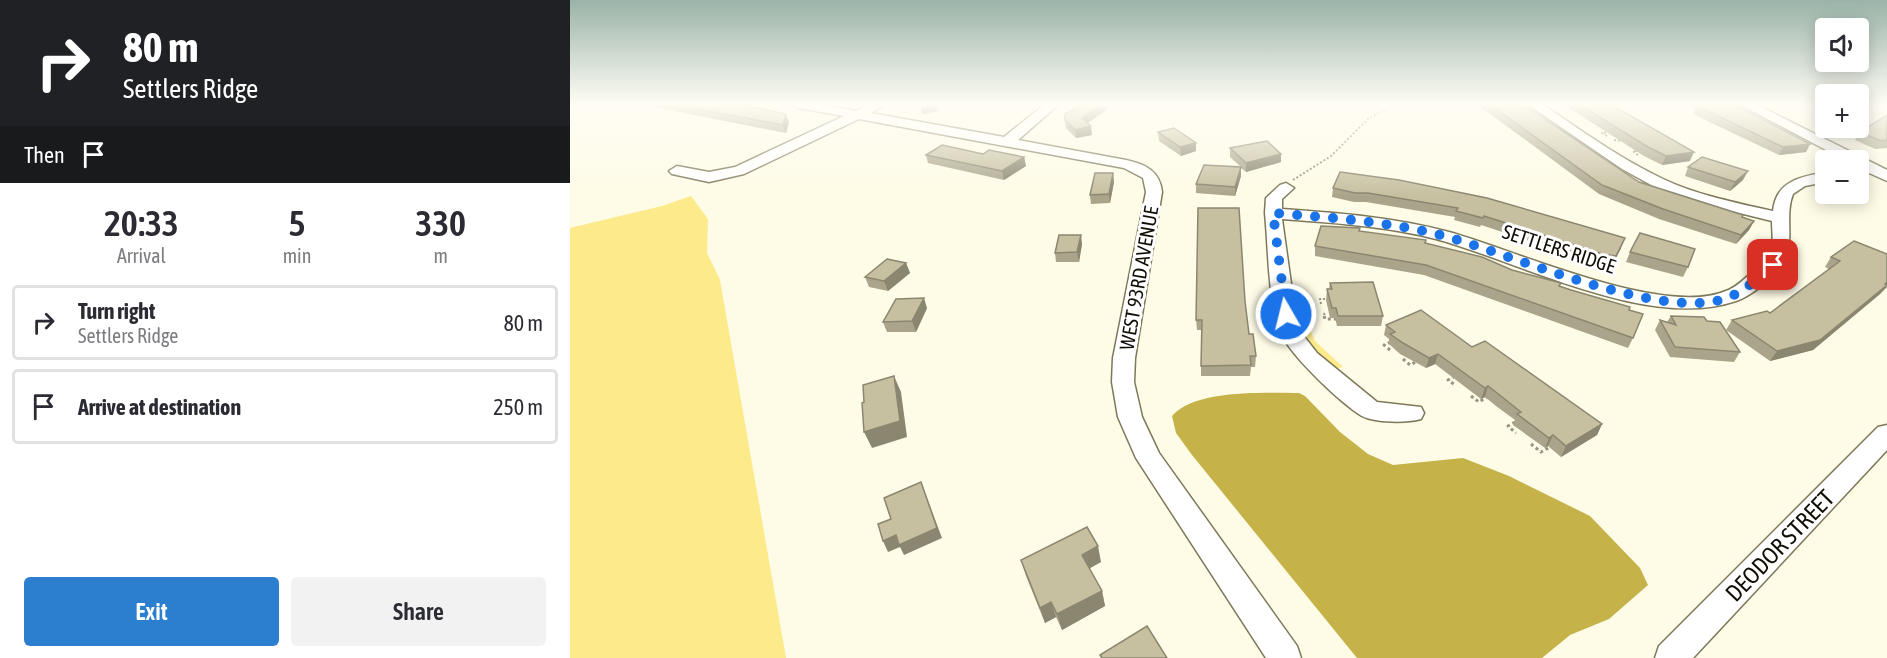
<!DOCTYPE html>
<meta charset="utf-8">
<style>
body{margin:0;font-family:"Asap Condensed",sans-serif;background:#f2f2f3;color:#2b2b33;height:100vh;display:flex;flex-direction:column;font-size:22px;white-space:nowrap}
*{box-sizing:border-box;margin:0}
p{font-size:20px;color:#7c7c81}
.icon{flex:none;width:33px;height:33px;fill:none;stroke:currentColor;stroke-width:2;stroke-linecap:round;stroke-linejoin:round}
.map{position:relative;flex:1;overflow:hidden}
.panel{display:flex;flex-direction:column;background:#fff;width:570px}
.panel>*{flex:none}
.banner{background:#202124;color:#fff;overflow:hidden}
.controls{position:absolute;left:1245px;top:18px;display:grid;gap:12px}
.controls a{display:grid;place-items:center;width:54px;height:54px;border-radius:6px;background:#fff;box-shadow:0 3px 15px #0003;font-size:30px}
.pin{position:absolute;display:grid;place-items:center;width:51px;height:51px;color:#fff;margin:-26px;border-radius:12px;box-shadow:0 3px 9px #0006}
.me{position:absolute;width:66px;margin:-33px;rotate:352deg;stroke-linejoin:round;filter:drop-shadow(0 0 4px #0008)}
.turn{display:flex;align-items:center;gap:21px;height:126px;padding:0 24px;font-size:27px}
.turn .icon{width:78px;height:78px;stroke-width:2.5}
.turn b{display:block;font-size:42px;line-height:51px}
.then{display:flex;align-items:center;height:57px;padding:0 24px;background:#0003;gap:12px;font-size:22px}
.eta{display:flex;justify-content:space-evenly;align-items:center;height:102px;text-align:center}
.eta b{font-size:36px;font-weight:600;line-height:42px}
.cta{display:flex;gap:12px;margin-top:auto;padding:12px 24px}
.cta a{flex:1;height:69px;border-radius:6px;background:#2c7fce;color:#fff;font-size:24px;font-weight:600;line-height:69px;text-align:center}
.cta a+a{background:#f2f2f3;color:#2b2b33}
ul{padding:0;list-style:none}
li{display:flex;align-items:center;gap:18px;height:75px;margin:0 12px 9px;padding:0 12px;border:3px solid #e1e1e2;border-radius:6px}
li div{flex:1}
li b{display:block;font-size:22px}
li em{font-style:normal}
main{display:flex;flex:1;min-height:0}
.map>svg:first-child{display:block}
</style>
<main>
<section class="panel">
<div class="banner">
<div class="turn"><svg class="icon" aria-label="right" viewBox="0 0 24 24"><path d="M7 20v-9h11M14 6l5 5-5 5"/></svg><div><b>80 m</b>Settlers Ridge</div></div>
<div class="then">Then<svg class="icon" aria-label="arrive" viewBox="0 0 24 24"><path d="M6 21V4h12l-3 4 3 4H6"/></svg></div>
</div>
<div class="eta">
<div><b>20:33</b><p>Arrival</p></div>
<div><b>5</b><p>min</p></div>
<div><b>330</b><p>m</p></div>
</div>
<ul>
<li><svg class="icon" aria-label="right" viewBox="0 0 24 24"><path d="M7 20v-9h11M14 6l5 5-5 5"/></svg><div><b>Turn right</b><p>Settlers Ridge</p></div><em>80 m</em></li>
<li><svg class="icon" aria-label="arrive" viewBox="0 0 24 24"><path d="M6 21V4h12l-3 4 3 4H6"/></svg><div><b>Arrive at destination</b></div><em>250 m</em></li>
</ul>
<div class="cta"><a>Exit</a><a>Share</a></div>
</section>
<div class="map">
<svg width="1317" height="658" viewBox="0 0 1317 658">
<rect width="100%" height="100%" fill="#fefbe6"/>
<!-- green -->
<g fill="#fdea8a">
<polygon points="121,196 138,219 137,253 150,280 216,658 0,658 0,228 92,206"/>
<polygon points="735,318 745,341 773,367 765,369 742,346 728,319"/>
</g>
<!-- water -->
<path fill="#c5b249" d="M729 393 735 396 770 432 798 454 823 465 893 458 939 476 1020 516 1070 568 1078 585 1039 619 1000 635 972 658H787L622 455 606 433 602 416C626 389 695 393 729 393Z"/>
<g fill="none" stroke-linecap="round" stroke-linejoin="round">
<defs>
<g id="minor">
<path d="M222 104H249L286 111 300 104H316L301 113 434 137 475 104H489L448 140 556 160C575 164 590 171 592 192L565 358 564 382 572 417 589 453 727 646 731 658H696L566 458 548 417 542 382 543 358 576 192 573 178 554 168 289 119 174 174 139 182 102 174 99 171 107 166 139 172 165 167 274 116 228 108Z"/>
<path d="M957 104H972C1011 130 1050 159 1093 179 1127 195 1166 203 1203 211 1206 181 1230 177 1256 172V182L1235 186 1223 194C1213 219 1228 245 1209 268 1199 281 1181 296 1166 301 1078 331 951 262 866 239 816 226 764 223 712 219L724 305 733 335 747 353 807 402 851 407 854 413 851 419C837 423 805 423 792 416 772 404 721 356 712 335 697 298 699 252 695 213L696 198 710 185 716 183 724 188 712 199V209C768 213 824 217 879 232 945 250 1093 318 1156 291 1165 288 1172 281 1179 275 1186 269 1197 263 1201 253 1204 243 1202 231 1202 221L1145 207 1083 186 1052 169Z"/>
<polygon points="1169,104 1185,104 1317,170 1317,181 1288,168 1288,160 1275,160"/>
<polygon points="1317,425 1317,450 1123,658 1085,658 1089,646 1308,427"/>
</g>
</defs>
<!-- minor casing -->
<use href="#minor" stroke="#7e785a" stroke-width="3"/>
<!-- path-far1 -->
<g stroke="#979484" stroke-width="2" stroke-dasharray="2 2" stroke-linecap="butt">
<polyline points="1037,136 1032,133 1040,132"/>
<polyline points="1044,140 1054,141"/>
<polyline points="1068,155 1063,151 1069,151"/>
<polyline points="723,180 761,156 798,119 826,104"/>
<polyline points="751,304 750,299 758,299"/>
<polyline points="754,313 755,317"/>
</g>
<!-- path -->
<g stroke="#979484" stroke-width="3" stroke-dasharray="3 3" stroke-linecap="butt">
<polyline points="754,316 755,319 767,319"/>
<polyline points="820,350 814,345 821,342"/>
<polyline points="833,359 840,365 849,360"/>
<polyline points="885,376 878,380 885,385"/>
<polyline points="901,396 909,402 917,397"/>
<polyline points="945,422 938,426 946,433"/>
<polyline points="961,444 971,452 982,446"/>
</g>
<!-- minor -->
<use href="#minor" fill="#fff" fill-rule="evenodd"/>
</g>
<!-- wall -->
<g fill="#aaa58a">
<polygon points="69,104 169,104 219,122 216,133"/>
<polygon points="511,104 538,104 538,109 517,123 522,135 506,138 496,128 495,120"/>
<polygon points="908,104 948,104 1069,182 1184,221 1179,230 1166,244 1089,219 1029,194 912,108"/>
<polygon points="993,104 1040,104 1120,161 1092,165 1074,156"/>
<polygon points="1117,104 1163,104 1240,144 1236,152 1209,155 1123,114 1125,109"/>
<polygon points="1317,115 1317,148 1305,149 1285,140 1290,132"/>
<polygon points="588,132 626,143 626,151 611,156 589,141"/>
<polygon points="660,148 711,162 676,172 671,168 671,176 665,196 626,193 626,184 671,167 660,157"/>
<polygon points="413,154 454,157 456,166 434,180 358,163 356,155"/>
<polygon points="1118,167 1173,180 1160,191 1115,176"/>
<polygon points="770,172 1051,248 1042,266 1029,264 911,225 910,227 884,220 885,217 796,202 784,202 762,197 763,188"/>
<polygon points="543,173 544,182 540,203 521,204 520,195"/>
<polygon points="789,231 856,243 942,270 1059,310 1063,338 1058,348 854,275 745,256 745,246"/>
<polygon points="1284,241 1314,289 1310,294 1243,350 1200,361 1156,330 1162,320 1200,313 1259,269 1255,267 1261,257"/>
<polygon points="512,244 509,262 486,262 485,253"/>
<polygon points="1060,252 1118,267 1113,277 1056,262"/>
<polygon points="336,263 340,273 318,291 299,287 295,277"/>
<polygon points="760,283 813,316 811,326 767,326 765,318 760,318 756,300 757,289 759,289"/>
<polygon points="675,301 679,334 686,356 685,367 681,367 680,376 631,376 631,330 627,330 626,320"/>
<polygon points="357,308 346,332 317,332 313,322"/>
<polygon points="1101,316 1137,321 1170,352 1164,362 1100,357 1085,330 1090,320 1097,322"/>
<polygon points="816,325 902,347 1032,424 1027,435 991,457 978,446 975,448 943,425 945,420 926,406 915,397 911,399 865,364 856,368 830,354 819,344 819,339 814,335"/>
<polygon points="451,560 531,562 519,568 532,591 535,606 492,630 486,617 475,623 456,576"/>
</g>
<!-- shaded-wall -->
<g fill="#8b8670">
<polygon points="363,104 368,104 369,111 353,114 350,106"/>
<polygon points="533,104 538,104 538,109 513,126 512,118"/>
<polygon points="216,114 219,122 216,133 213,125"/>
<polygon points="521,126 522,135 506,138 505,130"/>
<polygon points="626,143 626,151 611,156 610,147"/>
<polygon points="1240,144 1236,152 1209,155 1213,147"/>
<polygon points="1124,152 1120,161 1092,165 1096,156"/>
<polygon points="711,154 711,162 676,172 676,163"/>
<polygon points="454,157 456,166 434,180 432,171"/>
<polygon points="671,167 671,176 665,196 665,187"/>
<polygon points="1178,171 1173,180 1160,191 1165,182"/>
<polygon points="543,173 544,182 540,203 539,194"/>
<polygon points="1184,221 1179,230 1166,244 1171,235"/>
<polygon points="511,235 512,244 509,262 507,252"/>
<polygon points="1055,238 1051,248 1042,266 1046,256"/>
<polygon points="336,263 340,273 318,291 314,281"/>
<polygon points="1317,282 1317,287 1310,294 1243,350 1200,361 1207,351"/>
<polygon points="354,298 357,308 346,332 342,321"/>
<polygon points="868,354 865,364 856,368 859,358"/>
<polygon points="324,376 331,392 337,437 302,448 294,432"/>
<polygon points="918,386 915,397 911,399 915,388"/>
<polygon points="1032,424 1027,435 991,457 996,446"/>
<polygon points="983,435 978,446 975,448 979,438"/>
<polygon points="351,482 372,538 334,555 330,547 318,552 313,541"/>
<polygon points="528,546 531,562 515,571 512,555"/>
<polygon points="532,591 535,606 492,630 487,614"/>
<polygon points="481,602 486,617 475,623 470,608"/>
</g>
<!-- building -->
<g fill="#c6c0a0" stroke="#8b8670" stroke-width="1.5">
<polygon points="101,104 169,104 216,114 213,125"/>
<polygon points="511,104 533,104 512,118 521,126 505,130 495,120 495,114"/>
<polygon points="919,104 948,104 950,106 961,110 1069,182 1173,215 1172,217 1184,221 1171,235 1093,209 1032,185"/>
<polygon points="1008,104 1040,104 1124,152 1096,156 1078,147"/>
<polygon points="1132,104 1163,104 1240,144 1213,147 1127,106 1134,105"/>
<polygon points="1317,115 1317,140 1311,141 1290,132"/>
<polygon points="604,128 626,143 610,147 588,132"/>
<polygon points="697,141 711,154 676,163 660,148"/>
<polygon points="372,145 413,154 419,150 454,157 432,171 356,155"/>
<polygon points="1132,157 1178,171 1165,182 1118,167"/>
<polygon points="634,165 671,167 665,187 626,184"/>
<polygon points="770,172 829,180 917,198 1055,238 1046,256 1032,254 914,216 913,218 886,211 888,208 798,193 785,193 763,188"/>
<polygon points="525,173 543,173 539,194 520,195"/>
<polygon points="628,208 669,208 675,301 679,334 683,334 686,356 680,356 681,365 631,366 632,320 626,320"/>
<polygon points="751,226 790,228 789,231 856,240 855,243 912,257 942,270 991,283 989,286 1001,290 1060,307 1059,310 1073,314 1063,338 856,265 745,246"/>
<polygon points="1070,233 1125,249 1118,267 1060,252"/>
<polygon points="489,235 511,235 507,252 485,253"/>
<polygon points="1284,241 1317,254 1317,282 1315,284 1317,285 1250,340 1207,351 1162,320 1197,311 1200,313 1270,261 1261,257"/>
<polygon points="317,259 336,263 314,281 295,277"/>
<polygon points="803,282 813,316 768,316 766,308 762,308 757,289 762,289 760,283"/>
<polygon points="354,298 342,321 313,322 326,299"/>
<polygon points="851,310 902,347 915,341 1032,424 996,446 983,435 979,438 947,414 951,412 918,386 915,388 868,354 859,358 833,343 820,334 825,332 816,325"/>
<polygon points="1101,316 1134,317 1137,321 1150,322 1170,352 1105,347 1090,320 1106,325"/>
<polygon points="324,376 330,421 294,432 292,403 294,402 293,385"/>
<polygon points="351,482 367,528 329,545 326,535 313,541 308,524 321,519 314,498"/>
<polygon points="517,527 528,546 512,555 532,591 487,614 481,602 470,608 451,560"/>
<polygon points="577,626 597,658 532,658 530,655"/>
</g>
<!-- sky -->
<linearGradient id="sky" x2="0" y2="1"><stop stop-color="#9ab3a8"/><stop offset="0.53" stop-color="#fffdf4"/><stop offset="1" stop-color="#fffdf4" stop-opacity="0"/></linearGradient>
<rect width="1317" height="196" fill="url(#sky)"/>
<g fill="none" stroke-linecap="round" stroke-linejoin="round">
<!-- route -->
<path stroke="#1a73e8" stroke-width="10" stroke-dasharray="0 18" d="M716 314 703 213C761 218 817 221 874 236 941 254 1097 324 1159 297 1175 291 1190 276 1203 265"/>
</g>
<g text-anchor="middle" stroke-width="6" stroke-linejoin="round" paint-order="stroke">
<!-- street labels -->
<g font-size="20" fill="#110f05" stroke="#fff">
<text transform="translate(989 249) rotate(18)" y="7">SETTLERS RIDGE</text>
<text transform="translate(569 278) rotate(-80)" y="7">WEST 93RD AVENUE</text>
</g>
<!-- near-street labels -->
<g font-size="24" fill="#110f05" stroke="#fff">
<text transform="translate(1210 546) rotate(-46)" y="8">DEODOR STREET</text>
</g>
</g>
</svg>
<div class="controls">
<a><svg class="icon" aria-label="sound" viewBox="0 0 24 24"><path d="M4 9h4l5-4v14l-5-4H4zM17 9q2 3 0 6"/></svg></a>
<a>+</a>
<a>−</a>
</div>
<div class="pin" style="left:1203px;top:265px;background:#d93025"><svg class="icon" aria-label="arrive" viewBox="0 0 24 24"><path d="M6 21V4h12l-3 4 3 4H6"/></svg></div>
<svg class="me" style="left:716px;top:314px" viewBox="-20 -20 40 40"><circle r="17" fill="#1a73e8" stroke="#fff" stroke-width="3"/><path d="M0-11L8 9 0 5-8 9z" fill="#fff"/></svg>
</div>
</main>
